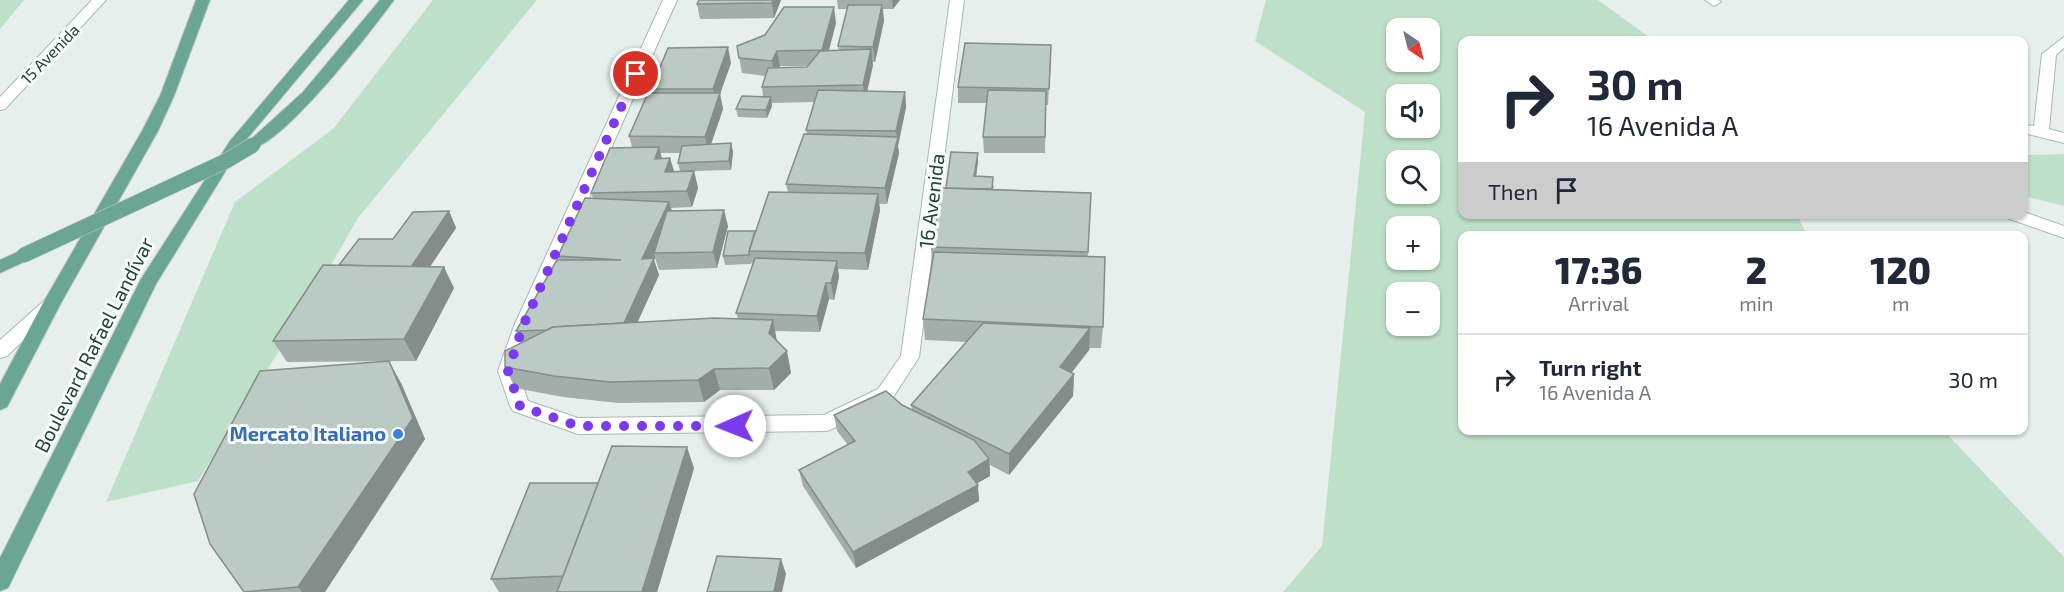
<!DOCTYPE html>
<meta charset="utf-8">
<style>
body{margin:0;font-family:"Exo 2",sans-serif;background:#f2f2f3;color:#1f2937;height:100vh;display:flex;flex-direction:column;font-size:22px;white-space:nowrap}
*{box-sizing:border-box;margin:0}
p{font-size:20px;color:#747a83}
.icon{flex:none;width:33px;height:33px;fill:none;stroke:currentColor;stroke-width:2;stroke-linecap:round;stroke-linejoin:round}
.map{position:relative;flex:1;overflow:hidden}
.side{position:absolute;left:1458px;top:231px;width:570px;height:204px;display:flex;flex-direction:column;background:#fff;border-radius:12px;box-shadow:0 2px 4px #0004}
.side>*{flex:none}
.hud{position:absolute;left:1458px;top:36px;width:570px;height:183px;border-radius:12px;box-shadow:0 2px 4px #0004;background:#fff;color:#1f2937;overflow:hidden}
.needle{width:39px;rotate:145deg}
.fabs{position:absolute;left:1386px;top:18px;display:grid;gap:12px}
.fabs a{display:grid;place-items:center;width:54px;height:54px;border-radius:12px;background:#fff;box-shadow:0 2px 4px #0004;font-size:30px}
.pin{position:absolute;display:grid;place-items:center;width:51px;height:51px;color:#fff;margin:-26px;border:3px solid #fff;border-radius:50%;box-shadow:0 2px 6px #0007}
.me{position:absolute;width:66px;margin:-33px;rotate:269deg;stroke-linejoin:round;filter:drop-shadow(0 0 4px #0008)}
.turn{display:flex;align-items:center;gap:21px;height:126px;padding:0 30px;font-size:27px}
.turn .icon{width:78px;height:78px;stroke-width:2.5}
.turn b{display:block;font-size:42px;line-height:51px}
.then{display:flex;align-items:center;height:57px;padding:0 30px;background:#0003;gap:12px;font-size:22px}
.eta{display:flex;justify-content:space-evenly;align-items:center;height:102px;text-align:center}
.eta b{font-size:36px;font-weight:800;line-height:42px}
ul{padding:0;list-style:none}
li{display:flex;align-items:center;gap:18px;height:90px;padding:0 30px;border-top:2px solid #e0e1e3}
li div{flex:1}
li b{display:block;font-size:22px}
li em{font-style:normal}
.map>svg:first-child{display:block}
</style>
<div class="map">
<svg width="2064" height="592" viewBox="0 0 2064 592">
<rect width="100%" height="100%" fill="#e6efeb"/>
<!-- green -->
<g fill="#bfe0c8" fill-rule="evenodd">
<polygon points="0,0 24,0 0,29"/>
<polygon points="433,0 537,0 358,218 315,293 198,481 106,502 235,202 333,129"/>
<path d="M1266 0H1598L1653 40H1462V214L1797 215 1807 235 1462 236V430L1944 431 2064 557V592H1283L1322 546 1365 112 1255 41ZM1396 28H1430V62H1396ZM1396 94H1430V128H1396ZM1396 160H1430V194H1396ZM1396 226H1430V260H1396ZM1396 292H1430V326H1396Z"/>
<polygon points="2064,154 2064,206 2028,197 2028,155"/>
</g>
<g fill="none" stroke-linecap="round" stroke-linejoin="round">
<defs>
<g id="lane">
<polygon points="2064,37 2064,48 2056,55 2049,129 2064,133 2064,143 2024,133 2024,125 2034,126 2042,54"/>
<polygon points="2024,212 2064,226 2064,238 2007,218 2005,214 2024,214"/>
<polygon points="52,297 58,299 61,303 58,307 7,356 0,358 0,340 46,299"/>
</g>
<g id="street">
<polygon points="663,0 677,0 532,326 518,371 528,401 578,418 824,415 878,389 901,356 950,0 964,0 919,357 892,399 834,428 827,431 578,434 513,411 510,406 498,371 514,326"/>
<polygon points="1705,0 1719,0 1721,2 1714,6"/>
</g>
<polygon id="secondary" points="92,0 106,0 5,109 0,110 0,97"/>
<g id="primary">
<polygon points="196,0 210,0 174,96 158,131 61,303 7,407 0,410 0,384 43,303 142,131 160,96"/>
<polygon points="349,0 363,0 241,146 156,284 8,588 0,591 0,558 141,279 230,141"/>
<path d="M380 0H394C375 26 276 155 248 148L245 145 248 142 303 92Z"/>
<polygon points="24,249 30,251 33,255 30,259 0,273 0,260"/>
</g>
</defs>
<!-- lane casing -->
<use href="#lane" stroke="#a8b8b2" stroke-width="2"/>
<!-- street casing -->
<use href="#street" stroke="#a8b8b2" stroke-width="2"/>
<!-- secondary casing -->
<use href="#secondary" stroke="#a4bbb3" stroke-width="2"/>
<!-- primary casing -->
<use href="#primary" stroke="#c2cac8" stroke-width="2"/>
<!-- lane -->
<use href="#lane" fill="#fff" fill-rule="evenodd"/>
<!-- street -->
<use href="#street" fill="#fff" fill-rule="evenodd"/>
<!-- secondary -->
<use href="#secondary" fill="#fff" fill-rule="evenodd"/>
<!-- primary -->
<use href="#primary" fill="#6aa596" fill-rule="evenodd"/>
<defs>
<polyline id="primary-bridge" points="24,255 226,161 253,145"/>
</defs>
<!-- primary-bridge casing -->
<use href="#primary-bridge" stroke="#c2cac8" stroke-width="16" stroke-linecap="butt"/>
<!-- primary-bridge -->
<use href="#primary-bridge" stroke="#6aa596" stroke-width="15"/>
</g>
<!-- wall -->
<g fill="#a1aea9" fill-rule="evenodd">
<polygon points="781,0 774,18 700,19 697,4"/>
<path d="M837 0H900L893 9H883L884 21 875 62H872L873 65 867 91 905 92 906 107 898 146 899 153 887 204H879L880 210 868 270 838 269 839 277 834 300 829 299 820 332 775 331 777 341 791 373 774 390H720L704 402 618 403 563 397 515 388 505 367 521 343 516 331 559 260 558 256 593 198 591 193 632 147 629 136 652 93 651 89 731 63 720 94 723 109 711 144 731 143 733 152 731 170 694 171 698 188 692 207 671 208 672 211 728 226 717 268 659 270 655 258 654 260 659 275 637 323 738 319 736 313 753 265 752 262 751 264 725 265 723 256 755 233 788 192 786 184 807 134 806 130 814 102 772 103V106L767 118 738 117 736 109 763 97 762 87 765 76 742 73 737 46 836 23 828 51H839L838 46 847 9H838ZM780 66H808L807 67 779 68ZM660 153H680L678 163 680 171 674 172 662 158Z"/>
<polygon points="1051,45 1048,105 1046,105 1045,153 984,153 983,137 986,103 958,103 958,87"/>
<polygon points="978,153 978,161 976,177 994,186 993,189 1091,193 1088,256 1103,327 1101,348 1090,348 1089,350 1071,373 1074,374 1073,396 1009,475 990,465 990,476 977,483 979,501 856,568 803,486 799,470 848,445 837,431 834,415 902,405 912,410 911,405 967,342 925,340 923,319 932,264 931,247 946,188"/>
<polygon points="449,211 456,228 430,267 454,288 416,361 287,362 273,341 339,265"/>
<polygon points="401,383 425,439 325,592 244,592 210,544"/>
<polygon points="694,468 657,592 499,592 491,579 598,483"/>
</g>
<!-- shaded-wall -->
<g fill="#838d89">
<polygon points="773,0 781,0 774,18 772,3"/>
<polygon points="892,0 900,0 893,9"/>
<polygon points="882,5 884,21 875,62 873,47"/>
<polygon points="834,7 836,23 825,66 822,50"/>
<polygon points="1051,45 1051,61 1048,105 1049,89"/>
<polygon points="728,47 731,63 720,94 723,109 708,153 705,137 716,103 713,89"/>
<polygon points="871,49 873,65 865,101 863,85"/>
<polygon points="777,51 780,66 774,77 772,61"/>
<polygon points="905,92 906,107 898,146 899,153 887,204 885,188 897,139 896,131"/>
<polygon points="771,97 772,106 767,118 766,110"/>
<polygon points="731,143 733,152 731,170 729,161"/>
<polygon points="659,147 663,163 655,159"/>
<polygon points="978,153 978,161 975,185 974,176"/>
<polygon points="670,158 675,174 665,172"/>
<polygon points="694,171 698,188 692,207 687,191"/>
<polygon points="878,194 880,210 868,270 865,253"/>
<polygon points="669,202 674,218 654,253 655,258 654,260 659,275 628,343 622,327 642,259"/>
<polygon points="724,210 728,226 717,268 713,252"/>
<polygon points="449,211 456,228 416,287 408,271"/>
<polygon points="837,261 839,277 834,300 831,283"/>
<polygon points="444,267 454,288 416,361 404,339"/>
<polygon points="826,283 829,299 820,332 817,316"/>
<polygon points="773,320 777,342 769,333"/>
<polygon points="1090,328 1089,350 1059,389 1060,367"/>
<polygon points="787,351 791,373 774,390 769,368"/>
<polygon points="389,361 401,383 425,439 325,592 302,592 298,587"/>
<polygon points="714,369 720,390 704,402 698,380"/>
<polygon points="1074,374 1073,396 1009,475 1009,454"/>
<polygon points="687,447 694,468 657,592 642,592"/>
<polygon points="989,459 990,476 969,488 968,472"/>
<polygon points="978,485 979,501 856,568 853,552"/>
<polygon points="781,559 786,574 782,592 774,592"/>
</g>
<!-- building -->
<g fill="#bbcac4" stroke="#838d89" stroke-width="1.5">
<polygon points="699,0 773,0 772,3 697,4"/>
<polygon points="848,5 882,5 873,47 838,46"/>
<polygon points="784,7 834,7 822,50 777,51 772,61 739,58 737,46 765,35"/>
<polygon points="965,43 1051,45 1049,89 958,87"/>
<polygon points="728,47 713,89 651,89 668,48"/>
<polygon points="871,49 863,85 762,87 768,68 807,67 820,51"/>
<polygon points="818,90 905,92 896,131 806,130"/>
<polygon points="988,90 1046,91 1045,137 983,137"/>
<polygon points="648,93 720,93 705,137 629,136"/>
<polygon points="742,96 771,97 766,110 736,109"/>
<polygon points="804,134 898,137 885,188 786,184"/>
<polygon points="731,143 729,161 678,163 682,146"/>
<polygon points="659,147 655,159 670,158 665,172 694,171 687,191 591,193 610,148"/>
<polygon points="951,152 978,153 974,176 993,177 992,189 946,188"/>
<polygon points="942,188 1091,193 1088,252 931,247"/>
<polygon points="769,192 878,194 865,253 749,251"/>
<polygon points="585,198 669,202 642,259 654,258 624,323 553,327 547,330 516,331 557,260 621,260 558,256"/>
<polygon points="724,210 713,252 654,253 667,211"/>
<polygon points="449,211 411,267 339,265 359,239 393,239 413,212"/>
<polygon points="728,231 755,231 749,251 749,255 723,256"/>
<polygon points="934,252 1105,257 1103,327 923,319"/>
<polygon points="755,258 837,261 831,283 826,283 817,316 736,313"/>
<polygon points="323,265 444,267 404,339 273,341"/>
<polygon points="714,318 773,320 769,333 787,351 769,368 714,369 698,380 610,382 554,376 505,367 505,351 553,327"/>
<polygon points="983,323 1090,328 1060,367 1074,374 1009,454 911,405"/>
<polygon points="389,361 413,418 298,587 244,592 210,544 194,494 260,371"/>
<polygon points="886,391 902,405 974,440 989,459 968,472 978,485 853,552 799,470 855,441 834,415"/>
<polygon points="612,446 687,447 642,592 557,592"/>
<polygon points="530,483 598,483 563,576 491,579"/>
<polygon points="717,556 781,559 774,592 707,592"/>
</g>
<g fill="none" stroke-linecap="round" stroke-linejoin="round">
<!-- route -->
<polyline stroke="#7c3aed" stroke-width="10" stroke-dasharray="0 18" points="636,74 523,326 508,371 520,406 578,426 735,426"/>
</g>
<!-- markers -->
<circle fill="#3f7fe0" stroke="#f7fbf9" stroke-width="2" cx="398" cy="434" r="6"/>
<g text-anchor="middle" stroke-width="6" stroke-linejoin="round" paint-order="stroke">
<!-- far-street labels -->
<g font-size="16" fill="#24423a" stroke="#f7fbf9">
<text transform="translate(50 54) rotate(-46)" y="6">15 Avenida</text>
</g>
<!-- street labels -->
<g font-size="20" fill="#24423a" stroke="#f7fbf9">
<text transform="translate(932 201) rotate(-83)" y="7">16 Avenida</text>
<text transform="translate(94 345) rotate(-63)" y="7">Boulevard Rafael Landívar</text>
</g>
<!-- shop labels -->
<g font-size="20" font-weight="bold" fill="#366cbe" stroke="#f7fbf9" text-anchor="end">
<text x="386" y="441">Mercato Italiano</text>
</g>
</g>
</svg>
<div class="fabs">
<a><svg class="needle" viewBox="-14 -14 28 28"><path d="M0-13l5 13h-10z" fill="#e53935"/><path d="M0 13l5-13h-10z" fill="#747a83"/></svg></a>
<a><svg class="icon" aria-label="sound" viewBox="0 0 24 24"><path d="M4 9h4l5-4v14l-5-4H4zM17 9q2 3 0 6"/></svg></a>
<a><svg class="icon" aria-label="search" viewBox="0 0 24 24"><circle cx="10" cy="10" r="6"/><path d="M15 15l6 6"/></svg></a>
<a>+</a>
<a>−</a>
</div>
<div class="pin" style="left:636px;top:74px;background:#d93025"><svg class="icon" aria-label="arrive" viewBox="0 0 24 24"><path d="M6 21V4h12l-3 4 3 4H6"/></svg></div>
<svg class="me" style="left:735px;top:426px" viewBox="-20 -20 40 40"><circle r="19" fill="#fff"/><path d="M0-13L10 11 0 6-10 11z" fill="#7c3aed"/></svg>
<div class="hud">
<div class="turn"><svg class="icon" aria-label="right" viewBox="0 0 24 24"><path d="M7 20v-9h11M14 6l5 5-5 5"/></svg><div><b>30 m</b>16 Avenida A</div></div>
<div class="then">Then<svg class="icon" aria-label="arrive" viewBox="0 0 24 24"><path d="M6 21V4h12l-3 4 3 4H6"/></svg></div>
</div>
<section class="side">
<div class="eta">
<div><b>17:36</b><p>Arrival</p></div>
<div><b>2</b><p>min</p></div>
<div><b>120</b><p>m</p></div>
</div>
<ul>
<li><svg class="icon" aria-label="right" viewBox="0 0 24 24"><path d="M7 20v-9h11M14 6l5 5-5 5"/></svg><div><b>Turn right</b><p>16 Avenida A</p></div><em>30 m</em></li>
</ul>
</section>
</div>
